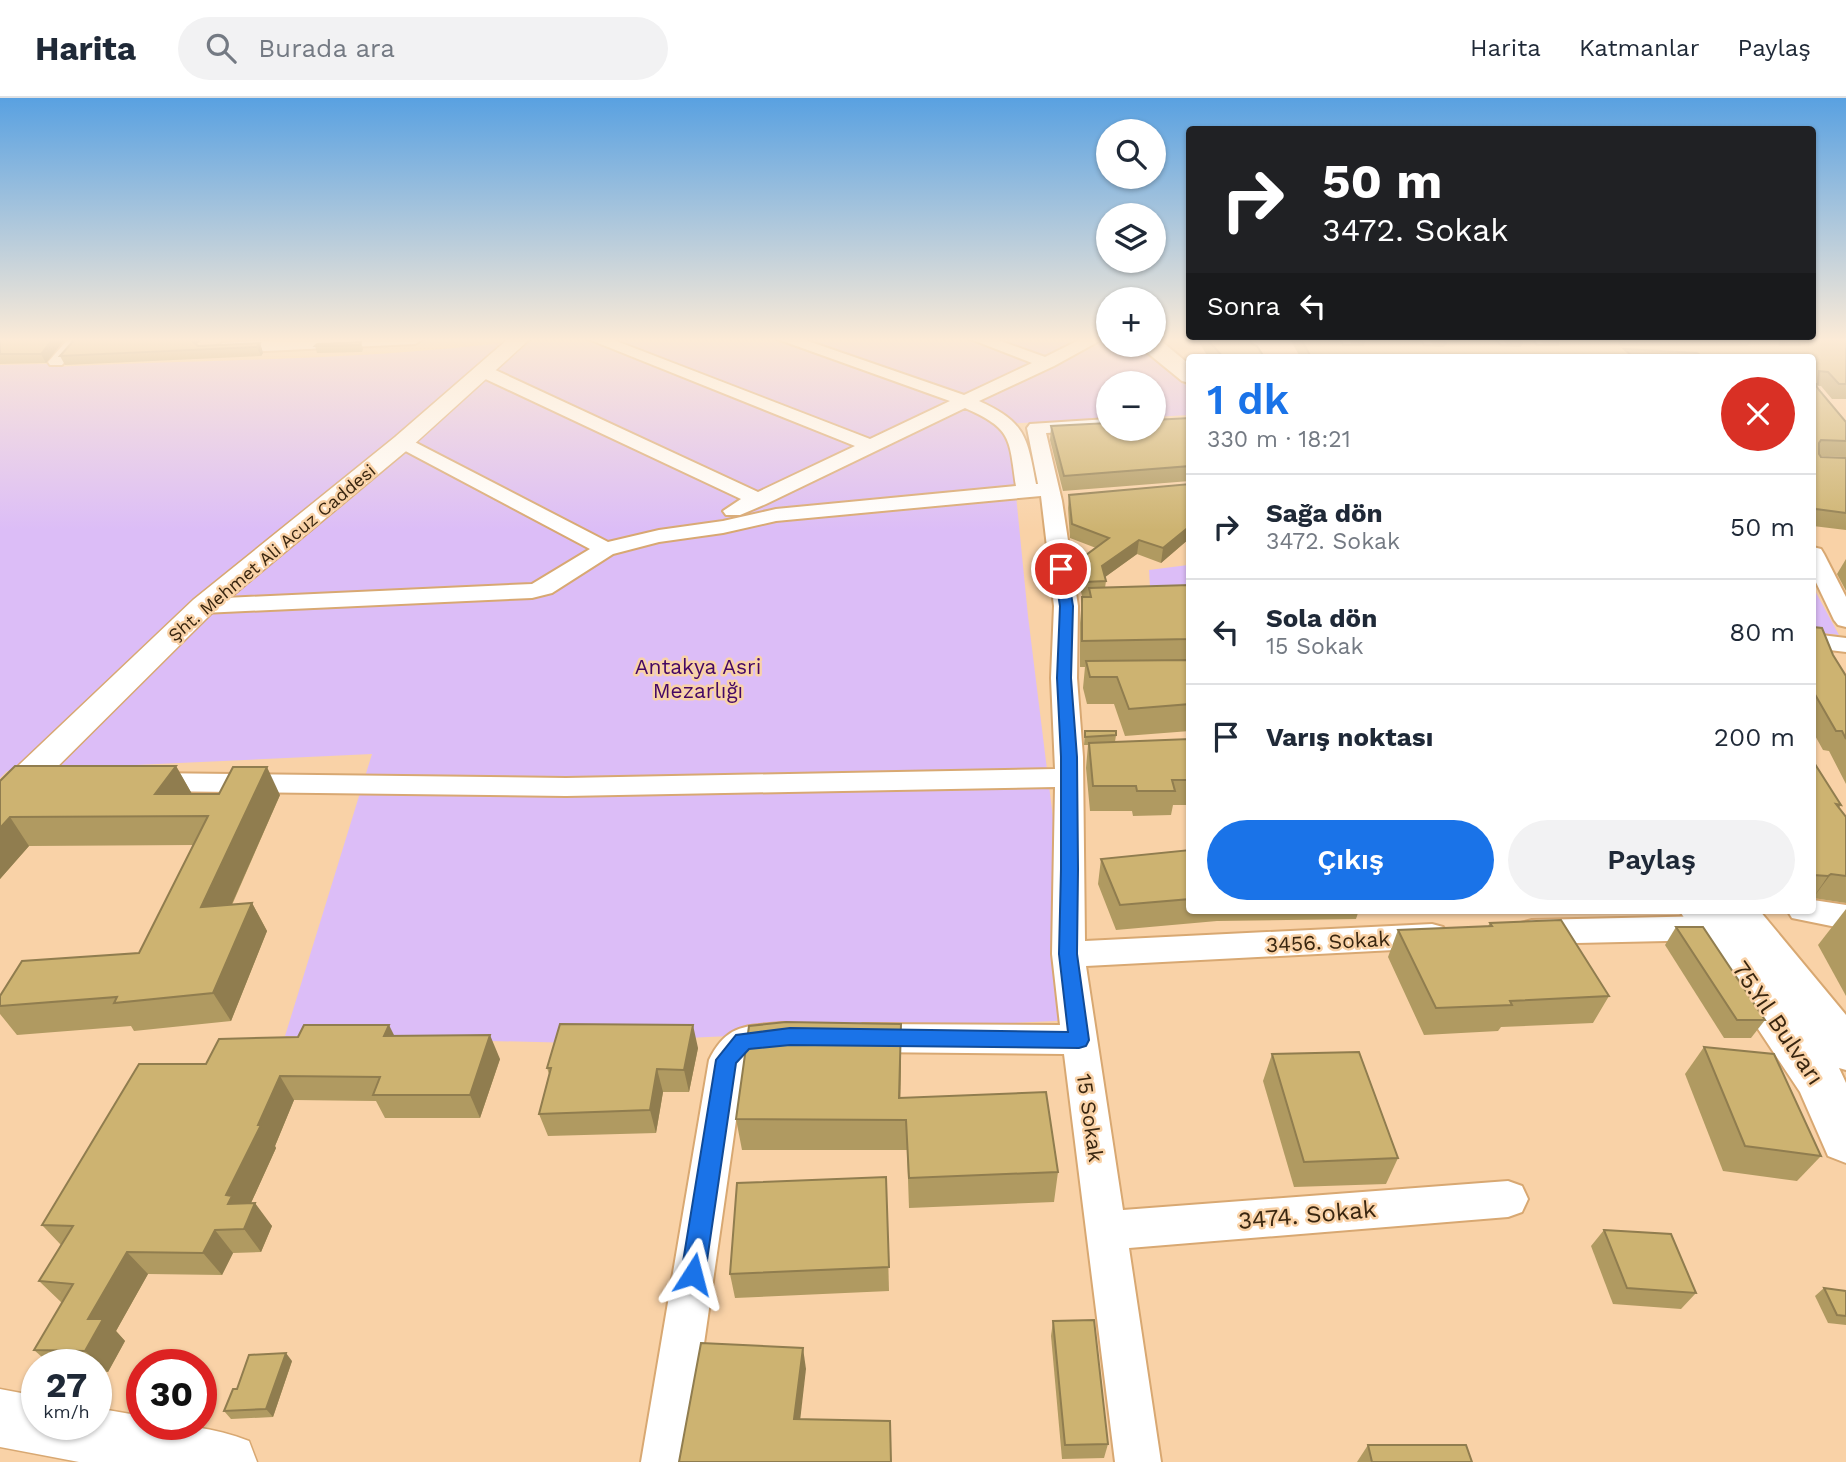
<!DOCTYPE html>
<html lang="tr">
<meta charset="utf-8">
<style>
body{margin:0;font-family:"Work Sans",sans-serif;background:#f2f2f3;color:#1f2937;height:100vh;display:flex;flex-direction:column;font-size:26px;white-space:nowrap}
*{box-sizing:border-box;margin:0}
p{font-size:23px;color:#747a83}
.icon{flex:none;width:38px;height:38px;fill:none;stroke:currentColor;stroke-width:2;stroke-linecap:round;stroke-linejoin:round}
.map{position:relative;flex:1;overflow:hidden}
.panel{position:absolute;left:1186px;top:256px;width:630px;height:560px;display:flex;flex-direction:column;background:#fff;border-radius:7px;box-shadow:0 2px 5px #0004}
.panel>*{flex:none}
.top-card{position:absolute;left:1186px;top:28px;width:630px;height:214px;border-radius:7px;box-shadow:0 2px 5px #0004;background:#202124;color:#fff;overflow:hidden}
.fabs{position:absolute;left:1096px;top:21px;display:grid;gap:14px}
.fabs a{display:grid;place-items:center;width:70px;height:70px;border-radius:50%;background:#fff;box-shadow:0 2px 5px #0004;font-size:35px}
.speed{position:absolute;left:21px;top:1251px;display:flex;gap:14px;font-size:35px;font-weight:700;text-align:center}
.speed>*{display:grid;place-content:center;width:91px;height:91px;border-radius:50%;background:#fff;box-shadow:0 2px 5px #0004;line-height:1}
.speed small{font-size:18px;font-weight:400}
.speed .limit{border:10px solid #d22;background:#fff;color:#111}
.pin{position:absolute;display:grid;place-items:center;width:60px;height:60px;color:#fff;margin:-30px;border:4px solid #fff;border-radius:50%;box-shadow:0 2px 7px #0007}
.me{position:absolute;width:77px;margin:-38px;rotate:9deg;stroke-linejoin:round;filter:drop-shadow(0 0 5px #0008)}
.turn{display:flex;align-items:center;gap:24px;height:147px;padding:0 21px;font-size:32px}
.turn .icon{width:91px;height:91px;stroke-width:2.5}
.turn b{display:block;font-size:49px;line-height:60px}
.then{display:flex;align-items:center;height:66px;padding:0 21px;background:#0003;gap:14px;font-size:26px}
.round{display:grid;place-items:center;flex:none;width:74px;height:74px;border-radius:37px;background:#f2f2f3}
.summary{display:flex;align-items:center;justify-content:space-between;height:119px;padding:0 21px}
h1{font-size:42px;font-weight:600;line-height:52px;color:#1a73e8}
.button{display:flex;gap:14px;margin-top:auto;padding:14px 21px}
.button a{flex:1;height:80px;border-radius:42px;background:#1a73e8;color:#fff;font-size:28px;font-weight:600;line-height:80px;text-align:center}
.button a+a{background:#f2f2f3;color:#1f2937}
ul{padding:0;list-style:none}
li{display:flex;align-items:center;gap:21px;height:105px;padding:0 21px;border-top:2px solid #e0e1e3}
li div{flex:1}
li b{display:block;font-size:26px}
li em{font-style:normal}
header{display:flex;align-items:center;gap:42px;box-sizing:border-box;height:98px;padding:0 35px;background:#fff;border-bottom:2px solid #e0e1e3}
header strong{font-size:33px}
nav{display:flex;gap:38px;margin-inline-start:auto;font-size:24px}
.search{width:490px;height:63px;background:#f2f2f3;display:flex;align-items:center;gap:18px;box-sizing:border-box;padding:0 24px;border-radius:38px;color:#747a83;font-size:26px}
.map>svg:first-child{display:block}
</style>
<header>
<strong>Harita</strong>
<div class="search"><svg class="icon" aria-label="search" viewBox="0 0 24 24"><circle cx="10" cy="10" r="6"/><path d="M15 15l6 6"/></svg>Burada ara</div>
<nav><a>Harita</a><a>Katmanlar</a><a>Paylaş</a></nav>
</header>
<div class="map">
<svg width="1846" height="1364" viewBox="0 0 1846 1364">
<rect width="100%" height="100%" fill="#f9d2a7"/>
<!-- green -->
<g fill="#dcbdf7">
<path d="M530 241H1108V247H1137L1190 291V317L1153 319V285H1108V321L999 326 1012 357 1028 518 1078 922 576 945 285 938 372 656 7 673 0 680V267L48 266 52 269C211 261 372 263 530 241Z"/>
<polygon points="1190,463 1190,487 1150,489 1149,472 1188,467"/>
<polygon points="1813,489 1839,537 1813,534"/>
</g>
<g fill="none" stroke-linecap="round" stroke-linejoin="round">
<defs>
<g id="minor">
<polygon points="68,241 85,241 62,267 50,267 48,264"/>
<polygon points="303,241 423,241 415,246 222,255 214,250 222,245"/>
<path d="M588 241H611L870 341 950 303 777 241H802L964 297 1032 265 970 241H995L1045 259 1081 241H1103L1054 268 979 303C1025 324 1027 338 1036 386H1038L1027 330 1030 326 1108 321V331H1111L1046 335 1062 403 1078 508 1077 580 1083 659 1085 843 1432 826 1443 829 1448 838 1443 847 1432 850 1086 868 1123 1112 1508 1083 1522 1088 1528 1101 1522 1114 1508 1119 1129 1150 1161 1364H1115L1064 956 863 954 851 950 845 940 851 930 863 926 1060 927 1052 856 1055 689 566 698 146 693 136 691 132 684 136 677 146 675 566 680 1055 671 1051 580 1054 508 1041 398 776 423 723 435 659 444 613 456 552 495 532 500 203 515 195 513 191 508 195 503 203 501 532 486 590 451 396 348 394 344 403 338 608 444 659 432 723 423 776 411 1016 388C1009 339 1012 331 965 310L766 406 740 417H726L723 413 741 401 479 278 477 274 479 270H491L758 394 855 348Z"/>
<polygon points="1813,449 1821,451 1824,456 1846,499 1846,529 1838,527 1834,522 1813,478"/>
<polygon points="1813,536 1846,540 1846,554 1813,550"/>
<polygon points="1813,802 1846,807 1846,831 1792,820 1787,812 1813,812"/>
<polygon points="1711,818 1722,821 1727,830 1722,839 1711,842 1532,846 1521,843 1516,834 1521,825 1532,822"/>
<path d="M784 925 796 929 802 939 796 949 784 953 753 957 744 967 687 1364H641L709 962C727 925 747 928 784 925Z"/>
</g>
<g id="tertiary">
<polygon points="508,241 530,241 411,349 213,514 13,713 0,717 0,685 193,502 395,339"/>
<path d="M0 1291 37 1298V1326H96V1310L142 1318V1326C179 1326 214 1329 249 1343L257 1364H79L0 1349Z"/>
</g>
<g id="secondary">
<polygon points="1153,241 1160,242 1190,267 1190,285 1182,283 1144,252 1141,247 1153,247"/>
<polygon points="1679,812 1759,812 1846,917 1846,972 1839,970 1846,985 1846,1065 1828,1058 1800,994"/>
</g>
</defs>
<!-- minor casing -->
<use href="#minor" stroke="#d8a872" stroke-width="4"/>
<!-- tertiary casing -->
<use href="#tertiary" stroke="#d8a872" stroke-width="3"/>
<!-- secondary casing -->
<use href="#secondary" stroke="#d8a872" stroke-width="4"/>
<!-- minor -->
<use href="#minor" fill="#fff" fill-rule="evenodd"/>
<!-- tertiary -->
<use href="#tertiary" fill="#fff" fill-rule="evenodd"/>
<!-- secondary -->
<use href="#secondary" fill="#fff" fill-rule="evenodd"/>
</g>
<!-- wall -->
<g fill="#b09a61">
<polygon points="0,241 65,241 46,265 0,266"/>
<polygon points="75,241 223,241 202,242 196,246 198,248 260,245 263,255 261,258 65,267 60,258"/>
<polygon points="1197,241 1250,241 1252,246 1264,259 1208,259"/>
<polygon points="1290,241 1340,241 1343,247 1352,247 1349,241 1420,241 1424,247 1433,247 1429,241 1495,241 1501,247 1507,247 1502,241 1532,241 1537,247 1544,247 1539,241 1846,241 1846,301 1832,301 1821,288 1817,288 1819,292 1846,324 1846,359 1820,358 1821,359 1846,360 1846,432 1813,428 1813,259 1300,259"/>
<polygon points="361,244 363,251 362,254 317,255 315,248"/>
<polygon points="1190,320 1190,383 1063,393 1050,342 1051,328"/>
<polygon points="1190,386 1190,440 1161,465 1137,456 1105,479 1106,483 1105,490 1190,487 1190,633 1125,638 1114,606 1087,606 1083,590 1085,569 1080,569 1080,525 1082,499 1088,499 1088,498 1082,498 1077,477 1078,463 1096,450 1070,440 1068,410 1069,397"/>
<polygon points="1846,461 1846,493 1837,476"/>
<polygon points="1813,529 1846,578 1846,686 1829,653 1823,652 1813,634"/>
<polygon points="1085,633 1116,637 1115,644 1190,641 1190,707 1173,707 1171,717 1133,718 1132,713 1090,713 1086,670 1088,647 1084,647"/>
<polygon points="1813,663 1841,707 1839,710 1846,719 1846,805 1813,800"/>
<polygon points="176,668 192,696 280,697 232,807 252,805 267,833 231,923 134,933 131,928 17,937 0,916 0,898 139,855 193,747 29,748 0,781 0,683"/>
<polygon points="1190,752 1190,812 1359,812 1356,821 1217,823 1116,832 1098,786 1101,761"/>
<polygon points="1846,811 1846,898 1818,847"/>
<polygon points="1449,812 1519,812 1518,815 1449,814"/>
<polygon points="1490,825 1609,898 1593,925 1501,929 1498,933 1424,937 1388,859 1398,832 1488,828"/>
<polygon points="1676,829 1765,922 1751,940 1724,940 1665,847"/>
<polygon points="901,926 900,1000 1058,1074 1054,1104 909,1110 907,1052 742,1052 736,1021"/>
<polygon points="394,937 500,961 480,1020 385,1020 376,1003 294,1002 275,1048 276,1050 251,1105 272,1128 261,1154 233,1155 222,1177 148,1176 116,1233 125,1243 108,1274 96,1274 96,1267 51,1267 34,1252 62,1205 39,1183 61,1147 42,1127 206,966 298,939"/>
<polygon points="1704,949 1821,1058 1797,1083 1723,1073 1685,976"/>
<polygon points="698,950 689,994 663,994 656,1035 548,1038 539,1016 549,976 547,970"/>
<polygon points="1272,956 1398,1060 1386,1086 1294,1089 1263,983"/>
<polygon points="886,1079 889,1193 735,1200 730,1176"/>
<polygon points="1604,1132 1696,1195 1681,1211 1613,1206 1591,1148"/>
<polygon points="1824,1190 1846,1193 1846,1227 1828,1225 1815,1198"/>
<polygon points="1053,1223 1108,1346 1104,1360 1062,1361 1051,1238"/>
<polygon points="292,1263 273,1319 231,1321 224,1313 237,1291"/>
<polygon points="1368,1347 1472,1364 1357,1364"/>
</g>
<!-- shaded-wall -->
<g fill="#907d4f">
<polygon points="53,241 65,241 46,265 41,256"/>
<polygon points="188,241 201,241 202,242 192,249"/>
<polygon points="1627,241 1624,248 1613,255 1619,242"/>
<polygon points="1780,241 1787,241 1783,250 1775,252"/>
<polygon points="260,245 263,255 261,258 257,249"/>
<polygon points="1190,428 1190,440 1161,465 1163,450"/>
<polygon points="1139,442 1137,456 1101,482 1102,468"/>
<polygon points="176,668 192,696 155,696"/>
<polygon points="267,669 280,697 218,837 201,809"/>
<polygon points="10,719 29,748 0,781 0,730"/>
<polygon points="1831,776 1813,800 1828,778"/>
<polygon points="252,805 267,833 231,923 213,895"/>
<polygon points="901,926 901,957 900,1022 899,1000"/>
<polygon points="389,927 401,951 384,938"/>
<polygon points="693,927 698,950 689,994 684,972"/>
<polygon points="490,937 500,961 480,1020 470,997"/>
<polygon points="657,971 663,994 656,1035 650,1012"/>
<polygon points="280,978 294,1002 275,1048 276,1050 246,1116 255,1105 272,1128 261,1154 244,1131 228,1106 226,1097"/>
<polygon points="215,1132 233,1155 222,1177 203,1155"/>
<polygon points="127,1154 148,1176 116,1233 125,1243 108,1274 85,1253 88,1221"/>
<polygon points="803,1250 806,1271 798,1341 794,1321"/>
<polygon points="286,1255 292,1263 273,1319 266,1311"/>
</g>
<!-- building -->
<g fill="#cdb371" stroke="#907d4f" stroke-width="2">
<polygon points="0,241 53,241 41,256 0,256"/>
<polygon points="75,241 190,241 198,248 260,245 257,249 60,258"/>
<polygon points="1207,241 1250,241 1252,246 1257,248 1264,259 1223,259"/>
<polygon points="1301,241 1340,241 1343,247 1363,247 1364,244 1362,241 1420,241 1424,247 1443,248 1446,245 1443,241 1495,241 1501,247 1520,248 1522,245 1519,241 1532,241 1537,247 1558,247 1558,243 1556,241 1619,241 1621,247 1747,247 1751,241 1781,241 1780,247 1800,247 1798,241 1846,241 1846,286 1839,286 1828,274 1819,273 1818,286 1815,286 1819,292 1846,324 1846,343 1821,342 1819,345 1819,356 1821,359 1846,360 1846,415 1816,411 1813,407 1813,259 1703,259 1697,255 1624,251 1633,259 1311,259"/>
<polygon points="361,244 360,247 315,248 317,246"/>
<polygon points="1190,320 1190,368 1064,378 1051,328 1108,325 1108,331 1153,331 1153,322"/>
<polygon points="1190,386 1190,428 1163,450 1139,442 1102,468 1106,483 1084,484 1078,463 1109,440 1072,426 1069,397"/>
<polygon points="1190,487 1190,541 1082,543 1082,499 1091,499 1089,490"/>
<polygon points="1813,529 1822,530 1833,557 1846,578 1846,641 1842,633 1836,633 1813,593"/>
<polygon points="1190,562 1190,606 1129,611 1117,579 1090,579 1086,563"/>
<polygon points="1085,633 1116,633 1116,637 1085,639"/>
<polygon points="1190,641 1190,682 1172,682 1175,693 1137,693 1136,688 1093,688 1089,645"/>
<polygon points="1813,663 1841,707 1836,706 1846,719 1846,778 1831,776 1828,778 1813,777"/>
<polygon points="15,668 176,668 155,696 219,696 233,669 267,669 201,809 252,805 213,895 114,905 117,899 0,908 0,898 22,863 139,855 208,718 10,719 0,730 0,683"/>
<polygon points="1190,752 1190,801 1120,807 1101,761"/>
<polygon points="1561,822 1609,898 1510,903 1512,907 1436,910 1398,832 1492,828 1490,825"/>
<polygon points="1676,829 1703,829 1765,922 1737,922"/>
<polygon points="786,924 901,926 899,1000 1046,994 1058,1074 909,1080 906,1022 736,1021 749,928"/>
<polygon points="560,926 693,927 684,972 657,971 650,1012 539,1016 551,970 547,970"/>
<polygon points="304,927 389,927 384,938 490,937 470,997 373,997 380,979 280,978 258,1027 261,1027 226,1097 232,1098 228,1106 255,1105 244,1131 215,1132 203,1155 127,1154 88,1221 103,1221 85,1253 34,1252 73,1186 39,1183 73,1128 42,1127 139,966 206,966 219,941 298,939"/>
<polygon points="1704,949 1774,956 1821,1058 1745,1048"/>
<polygon points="1359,954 1398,1060 1304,1064 1272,956"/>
<polygon points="886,1079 889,1169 730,1176 737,1085"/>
<polygon points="1604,1132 1671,1136 1696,1195 1627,1190"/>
<polygon points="1824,1190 1846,1193 1846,1218 1837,1217"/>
<polygon points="1094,1222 1108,1346 1065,1347 1053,1223"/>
<polygon points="701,1245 803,1250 794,1321 890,1323 891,1364 679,1364"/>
<polygon points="286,1255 266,1311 224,1313 233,1291 237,1291 249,1257"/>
<polygon points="1368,1347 1466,1347 1472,1364 1372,1364"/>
</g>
<!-- sky -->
<linearGradient id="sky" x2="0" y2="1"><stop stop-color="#59a1e1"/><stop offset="0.56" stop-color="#fcebd7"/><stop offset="1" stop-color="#fcebd7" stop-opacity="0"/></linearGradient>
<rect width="1846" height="432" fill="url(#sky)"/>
<!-- route -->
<polygon fill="#1a73e8" stroke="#114b97" stroke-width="2" points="1061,467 1067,471 1073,508 1071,580 1077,659 1078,771 1077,856 1089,942 1086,948 1079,950 790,947 749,951 736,965 705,1176 702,1185 693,1188 685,1185 681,1176 716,962 736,937 790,930 1068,934 1059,856 1061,771 1061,659 1057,580 1060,508 1054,471"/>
<g text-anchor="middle" stroke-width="5" stroke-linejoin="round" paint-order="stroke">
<!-- far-street labels -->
<g font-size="18" fill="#392610" stroke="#f9d2a7">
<text transform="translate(272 455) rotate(-40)" y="6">Şht. Mehmet Ali Acuz Caddesi</text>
</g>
<!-- park labels -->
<g font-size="21" fill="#440864" stroke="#f9d2a7">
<text x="698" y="576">Antakya Asri<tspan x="698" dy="24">Mezarlığı</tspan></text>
</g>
<!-- street labels -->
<g font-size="21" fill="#392610" stroke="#f9d2a7">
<text transform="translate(1328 844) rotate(-3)" y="7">3456. Sokak</text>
<text transform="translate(1090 1020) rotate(82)" y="7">15 Sokak</text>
</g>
<!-- near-street labels -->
<g font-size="24" fill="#392610" stroke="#f9d2a7">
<text transform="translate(1778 925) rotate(56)" y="8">75.Yıl Bulvarı</text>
<text transform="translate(1307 1117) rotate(-5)" y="8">3474. Sokak</text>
</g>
</g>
</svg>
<div class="fabs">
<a><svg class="icon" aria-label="search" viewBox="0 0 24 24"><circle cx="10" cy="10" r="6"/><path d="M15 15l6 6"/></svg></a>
<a><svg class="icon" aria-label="layers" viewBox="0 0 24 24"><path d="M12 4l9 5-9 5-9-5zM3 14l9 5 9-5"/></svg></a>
<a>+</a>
<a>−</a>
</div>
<div class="speed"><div>27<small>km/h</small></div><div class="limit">30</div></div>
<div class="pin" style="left:1061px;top:471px;background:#d93025"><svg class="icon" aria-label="arrive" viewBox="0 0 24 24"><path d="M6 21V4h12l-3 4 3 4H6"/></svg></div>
<svg class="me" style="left:693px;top:1176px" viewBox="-20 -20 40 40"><path d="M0-17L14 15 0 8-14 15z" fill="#1a73e8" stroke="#fff" stroke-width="4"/></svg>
<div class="top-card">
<div class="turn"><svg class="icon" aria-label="right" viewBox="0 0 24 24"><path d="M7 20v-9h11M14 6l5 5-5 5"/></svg><div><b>50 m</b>3472. Sokak</div></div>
<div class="then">Sonra<svg class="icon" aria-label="left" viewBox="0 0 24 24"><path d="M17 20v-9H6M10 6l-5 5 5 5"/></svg></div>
</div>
<section class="panel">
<div class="summary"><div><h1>1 dk</h1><p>330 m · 18:21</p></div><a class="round" style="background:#d93025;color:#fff"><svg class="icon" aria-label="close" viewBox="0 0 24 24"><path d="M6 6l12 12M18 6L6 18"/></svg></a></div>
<ul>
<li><svg class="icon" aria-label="right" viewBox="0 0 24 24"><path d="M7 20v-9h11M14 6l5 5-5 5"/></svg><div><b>Sağa dön</b><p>3472. Sokak</p></div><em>50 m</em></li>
<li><svg class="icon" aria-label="left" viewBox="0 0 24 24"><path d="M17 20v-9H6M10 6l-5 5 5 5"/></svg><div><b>Sola dön</b><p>15 Sokak</p></div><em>80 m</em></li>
<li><svg class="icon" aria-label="arrive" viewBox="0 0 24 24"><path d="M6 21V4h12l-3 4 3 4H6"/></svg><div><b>Varış noktası</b></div><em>200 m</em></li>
</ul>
<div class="button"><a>Çıkış</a><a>Paylaş</a></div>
</section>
</div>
